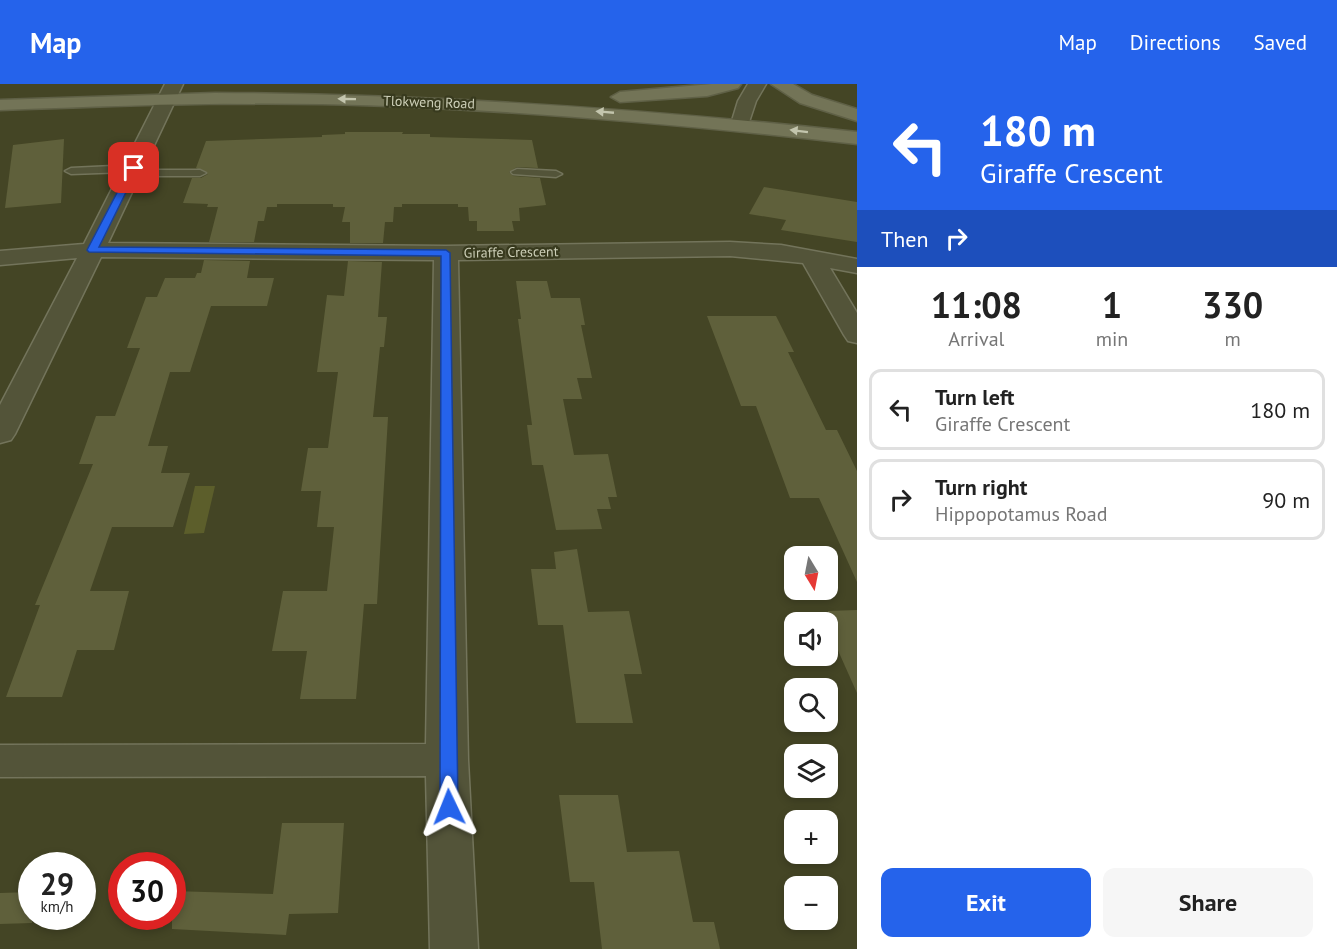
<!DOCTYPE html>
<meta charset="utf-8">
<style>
body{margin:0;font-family:"PT Sans",sans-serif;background:#f6f6f6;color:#222;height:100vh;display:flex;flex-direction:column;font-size:22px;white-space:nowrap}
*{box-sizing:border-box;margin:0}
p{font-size:20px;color:#767676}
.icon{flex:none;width:33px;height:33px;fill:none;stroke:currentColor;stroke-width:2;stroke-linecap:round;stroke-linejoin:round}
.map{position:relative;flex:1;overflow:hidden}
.side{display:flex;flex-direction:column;background:#fff;width:480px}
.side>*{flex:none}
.hud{background:#2563eb;color:#fff;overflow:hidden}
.needle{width:39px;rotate:170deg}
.fabs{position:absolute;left:784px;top:462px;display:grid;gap:12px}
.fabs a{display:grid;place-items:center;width:54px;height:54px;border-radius:12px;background:#fff;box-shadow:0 3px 9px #0003;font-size:30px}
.speed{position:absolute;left:18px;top:768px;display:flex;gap:12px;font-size:30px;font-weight:700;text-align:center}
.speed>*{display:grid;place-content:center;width:78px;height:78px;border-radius:50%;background:#fff;box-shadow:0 3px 9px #0003;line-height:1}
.speed small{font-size:15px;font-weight:400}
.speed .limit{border:9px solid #d22;background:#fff;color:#111}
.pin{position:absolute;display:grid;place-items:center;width:51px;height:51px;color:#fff;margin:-26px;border-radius:12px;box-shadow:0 3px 9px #0006}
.me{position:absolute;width:66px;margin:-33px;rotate:358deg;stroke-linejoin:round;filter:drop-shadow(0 0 4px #0008)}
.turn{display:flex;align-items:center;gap:21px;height:126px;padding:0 24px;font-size:27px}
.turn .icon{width:78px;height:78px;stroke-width:2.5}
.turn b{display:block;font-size:42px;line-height:51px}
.then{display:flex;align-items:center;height:57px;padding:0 24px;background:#0003;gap:12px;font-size:22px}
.eta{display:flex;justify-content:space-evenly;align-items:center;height:102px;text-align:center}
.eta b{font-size:36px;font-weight:600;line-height:42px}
.action{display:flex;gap:12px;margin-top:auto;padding:12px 24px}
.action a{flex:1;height:69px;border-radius:12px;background:#2563eb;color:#fff;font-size:24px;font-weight:600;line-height:69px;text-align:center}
.action a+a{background:#f6f6f6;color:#222}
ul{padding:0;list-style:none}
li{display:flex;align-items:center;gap:18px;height:81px;margin:0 12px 9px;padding:0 12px;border:3px solid #e0e0e0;border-radius:12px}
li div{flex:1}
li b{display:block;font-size:22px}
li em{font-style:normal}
header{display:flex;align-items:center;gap:36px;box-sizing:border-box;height:84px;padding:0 30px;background:#2563eb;color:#fff}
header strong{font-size:28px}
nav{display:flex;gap:33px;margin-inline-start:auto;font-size:21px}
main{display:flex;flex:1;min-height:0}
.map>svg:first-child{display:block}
</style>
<header>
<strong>Map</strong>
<nav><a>Map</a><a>Directions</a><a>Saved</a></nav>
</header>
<main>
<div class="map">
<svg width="857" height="865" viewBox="0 0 857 865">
<rect width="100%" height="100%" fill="#444525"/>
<!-- water -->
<polygon fill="#5c5e2b" points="195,402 215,402 204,449 184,450"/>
<!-- building -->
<g fill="#5f603b">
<polygon points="345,48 403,48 402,50 430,50 430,53 532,56 538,84 517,83 509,88 513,92 540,94 546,121 519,124 520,137 512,137 514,147 477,147 477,137 469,137 468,123 458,123 458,120 402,120 402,123 394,123 393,138 385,138 383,159 350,159 350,138 342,138 345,123 333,123 333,120 277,120 277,123 267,123 264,137 258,137 254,158 209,158 218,123 207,123 208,120 183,119 192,94 201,94 208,90 196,84 206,57 322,53 322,51 345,50"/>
<polygon points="64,55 61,119 5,124 13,61"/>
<polygon points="764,103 857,118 857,158 781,146 786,136 749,130"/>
<polygon points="204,176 250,177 247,194 274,194 267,222 211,222 190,288 170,288 148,362 168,362 161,389 190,389 173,443 112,443 90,507 129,507 114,566 77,566 62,613 6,613 40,521 35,521 93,380 79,380 96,332 115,332 140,264 127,264 146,213 157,213 165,194 195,194 197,189 201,189"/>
<polygon points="348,177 382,178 378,233 387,233 384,263 380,263 373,333 388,333 377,520 364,520 356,615 300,615 307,567 272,567 283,507 327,507 334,443 317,443 321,407 301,407 308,364 328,364 338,288 317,288 327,211 344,212"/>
<polygon points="516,197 547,197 551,214 580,214 585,241 581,241 592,294 577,294 582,315 563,315 574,371 608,370 617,413 608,413 611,425 597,425 602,445 556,446 543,381 532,381 527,341 532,341 518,235 521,235"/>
<polygon points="707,232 776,232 794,268 788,268 826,346 837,346 857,387 857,498 819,414 790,414 756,322 741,322"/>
<polygon points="577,465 588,528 629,527 642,590 624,590 633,639 576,639 563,541 538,541 531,485 556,485 554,468"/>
<polygon points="857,526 857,609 828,544 828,527"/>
<polygon points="559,711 618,711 627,768 679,767 693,838 714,838 720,865 602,865 594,798 570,798"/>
<polygon points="282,739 344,739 338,829 289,830 286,851 172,845 172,807 273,810"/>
<polygon points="32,808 32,839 0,840 0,809"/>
</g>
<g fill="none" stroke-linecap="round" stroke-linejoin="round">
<defs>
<g id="lane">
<polygon points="134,81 138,82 138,86 200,86 206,89 200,92 131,92 126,88 71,90 65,87 71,84"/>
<polygon points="517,85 556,87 562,90 556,93 513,90 511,88"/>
</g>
<g id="street">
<polygon points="165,0 183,0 108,159 446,162 730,158 781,161 857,175 857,189 830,184 857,229 857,259 848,257 844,251 803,179 730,172 458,176 468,676 478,865 430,865 426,692 0,693 0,661 426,660 434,176 101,173 15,350 11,356 0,359 0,321 77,174 0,181 0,167 84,160"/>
<polygon points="748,0 766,0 756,17 747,44 733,44 731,40 738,17"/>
</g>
<g id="primary">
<polygon points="712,0 741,0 738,4 707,12 620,18 611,13 620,8"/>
<polygon points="771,0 793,0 812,11 857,25 857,37 800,19"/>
<path d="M215 9C430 10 643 25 857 48V60C679 40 501 24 322 20 215 18 107 22 0 26V16Z"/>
</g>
</defs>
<!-- lane casing -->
<use href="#lane" stroke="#73745b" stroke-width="3"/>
<!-- street casing -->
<use href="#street" stroke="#73745b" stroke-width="3"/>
<!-- primary casing -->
<use href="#primary" stroke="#5f6046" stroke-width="3"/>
<!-- lane -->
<use href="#lane" fill="#535439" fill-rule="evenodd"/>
<!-- street -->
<use href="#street" fill="#535439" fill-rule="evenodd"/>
<!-- primary -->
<use href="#primary" fill="#737457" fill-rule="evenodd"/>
</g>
<!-- one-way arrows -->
<defs><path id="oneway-solid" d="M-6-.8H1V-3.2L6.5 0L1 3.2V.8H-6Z" transform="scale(1.5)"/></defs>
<g fill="#c3c5ad">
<use href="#oneway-solid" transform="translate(347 15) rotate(-179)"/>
<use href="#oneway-solid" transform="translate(605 28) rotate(-175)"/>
<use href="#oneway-solid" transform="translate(799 47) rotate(-173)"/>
</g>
<!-- route -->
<polygon fill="#2563eb" stroke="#184099" stroke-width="1.5" points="131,82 138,84 99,163 446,166 450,169 458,723 455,728 449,730 442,728 440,723 441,172 89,168 87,166"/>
<g text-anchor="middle" stroke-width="4.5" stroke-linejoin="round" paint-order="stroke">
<!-- far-street labels -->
<g font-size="14" fill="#ccceb7" stroke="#383a1e">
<text transform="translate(429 18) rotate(2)" y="5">Tlokweng Road</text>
<text transform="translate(511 168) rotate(-1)" y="5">Giraffe Crescent</text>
</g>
</g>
</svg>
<div class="fabs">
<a><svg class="needle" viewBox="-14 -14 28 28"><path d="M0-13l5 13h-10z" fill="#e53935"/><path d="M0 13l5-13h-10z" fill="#767676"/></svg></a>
<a><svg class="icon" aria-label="sound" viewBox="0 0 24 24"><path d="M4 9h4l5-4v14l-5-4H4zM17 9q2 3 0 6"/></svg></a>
<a><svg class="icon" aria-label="search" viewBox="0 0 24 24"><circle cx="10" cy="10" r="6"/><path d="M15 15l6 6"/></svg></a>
<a><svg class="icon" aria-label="layers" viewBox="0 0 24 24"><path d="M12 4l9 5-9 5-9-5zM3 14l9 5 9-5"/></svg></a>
<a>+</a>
<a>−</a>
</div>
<div class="speed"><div>29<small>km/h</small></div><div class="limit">30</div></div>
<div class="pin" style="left:134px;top:84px;background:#d93025"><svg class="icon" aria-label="arrive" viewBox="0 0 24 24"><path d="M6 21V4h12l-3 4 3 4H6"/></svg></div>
<svg class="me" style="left:449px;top:723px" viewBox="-20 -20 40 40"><path d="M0-17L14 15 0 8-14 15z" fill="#2563eb" stroke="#fff" stroke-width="4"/></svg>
</div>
<section class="side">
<div class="hud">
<div class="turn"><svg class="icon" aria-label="left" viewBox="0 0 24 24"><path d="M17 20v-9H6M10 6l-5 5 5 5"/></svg><div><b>180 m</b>Giraffe Crescent</div></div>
<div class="then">Then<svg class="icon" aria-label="right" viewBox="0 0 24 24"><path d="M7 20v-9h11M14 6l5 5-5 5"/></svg></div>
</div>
<div class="eta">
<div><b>11:08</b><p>Arrival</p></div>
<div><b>1</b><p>min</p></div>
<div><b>330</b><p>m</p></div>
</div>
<ul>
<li><svg class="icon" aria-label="left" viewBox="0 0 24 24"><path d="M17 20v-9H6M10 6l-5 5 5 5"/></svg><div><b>Turn left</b><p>Giraffe Crescent</p></div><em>180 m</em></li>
<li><svg class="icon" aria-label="right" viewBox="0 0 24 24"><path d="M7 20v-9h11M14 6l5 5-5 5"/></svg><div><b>Turn right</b><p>Hippopotamus Road</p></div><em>90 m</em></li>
</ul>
<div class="action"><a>Exit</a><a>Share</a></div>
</section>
</main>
